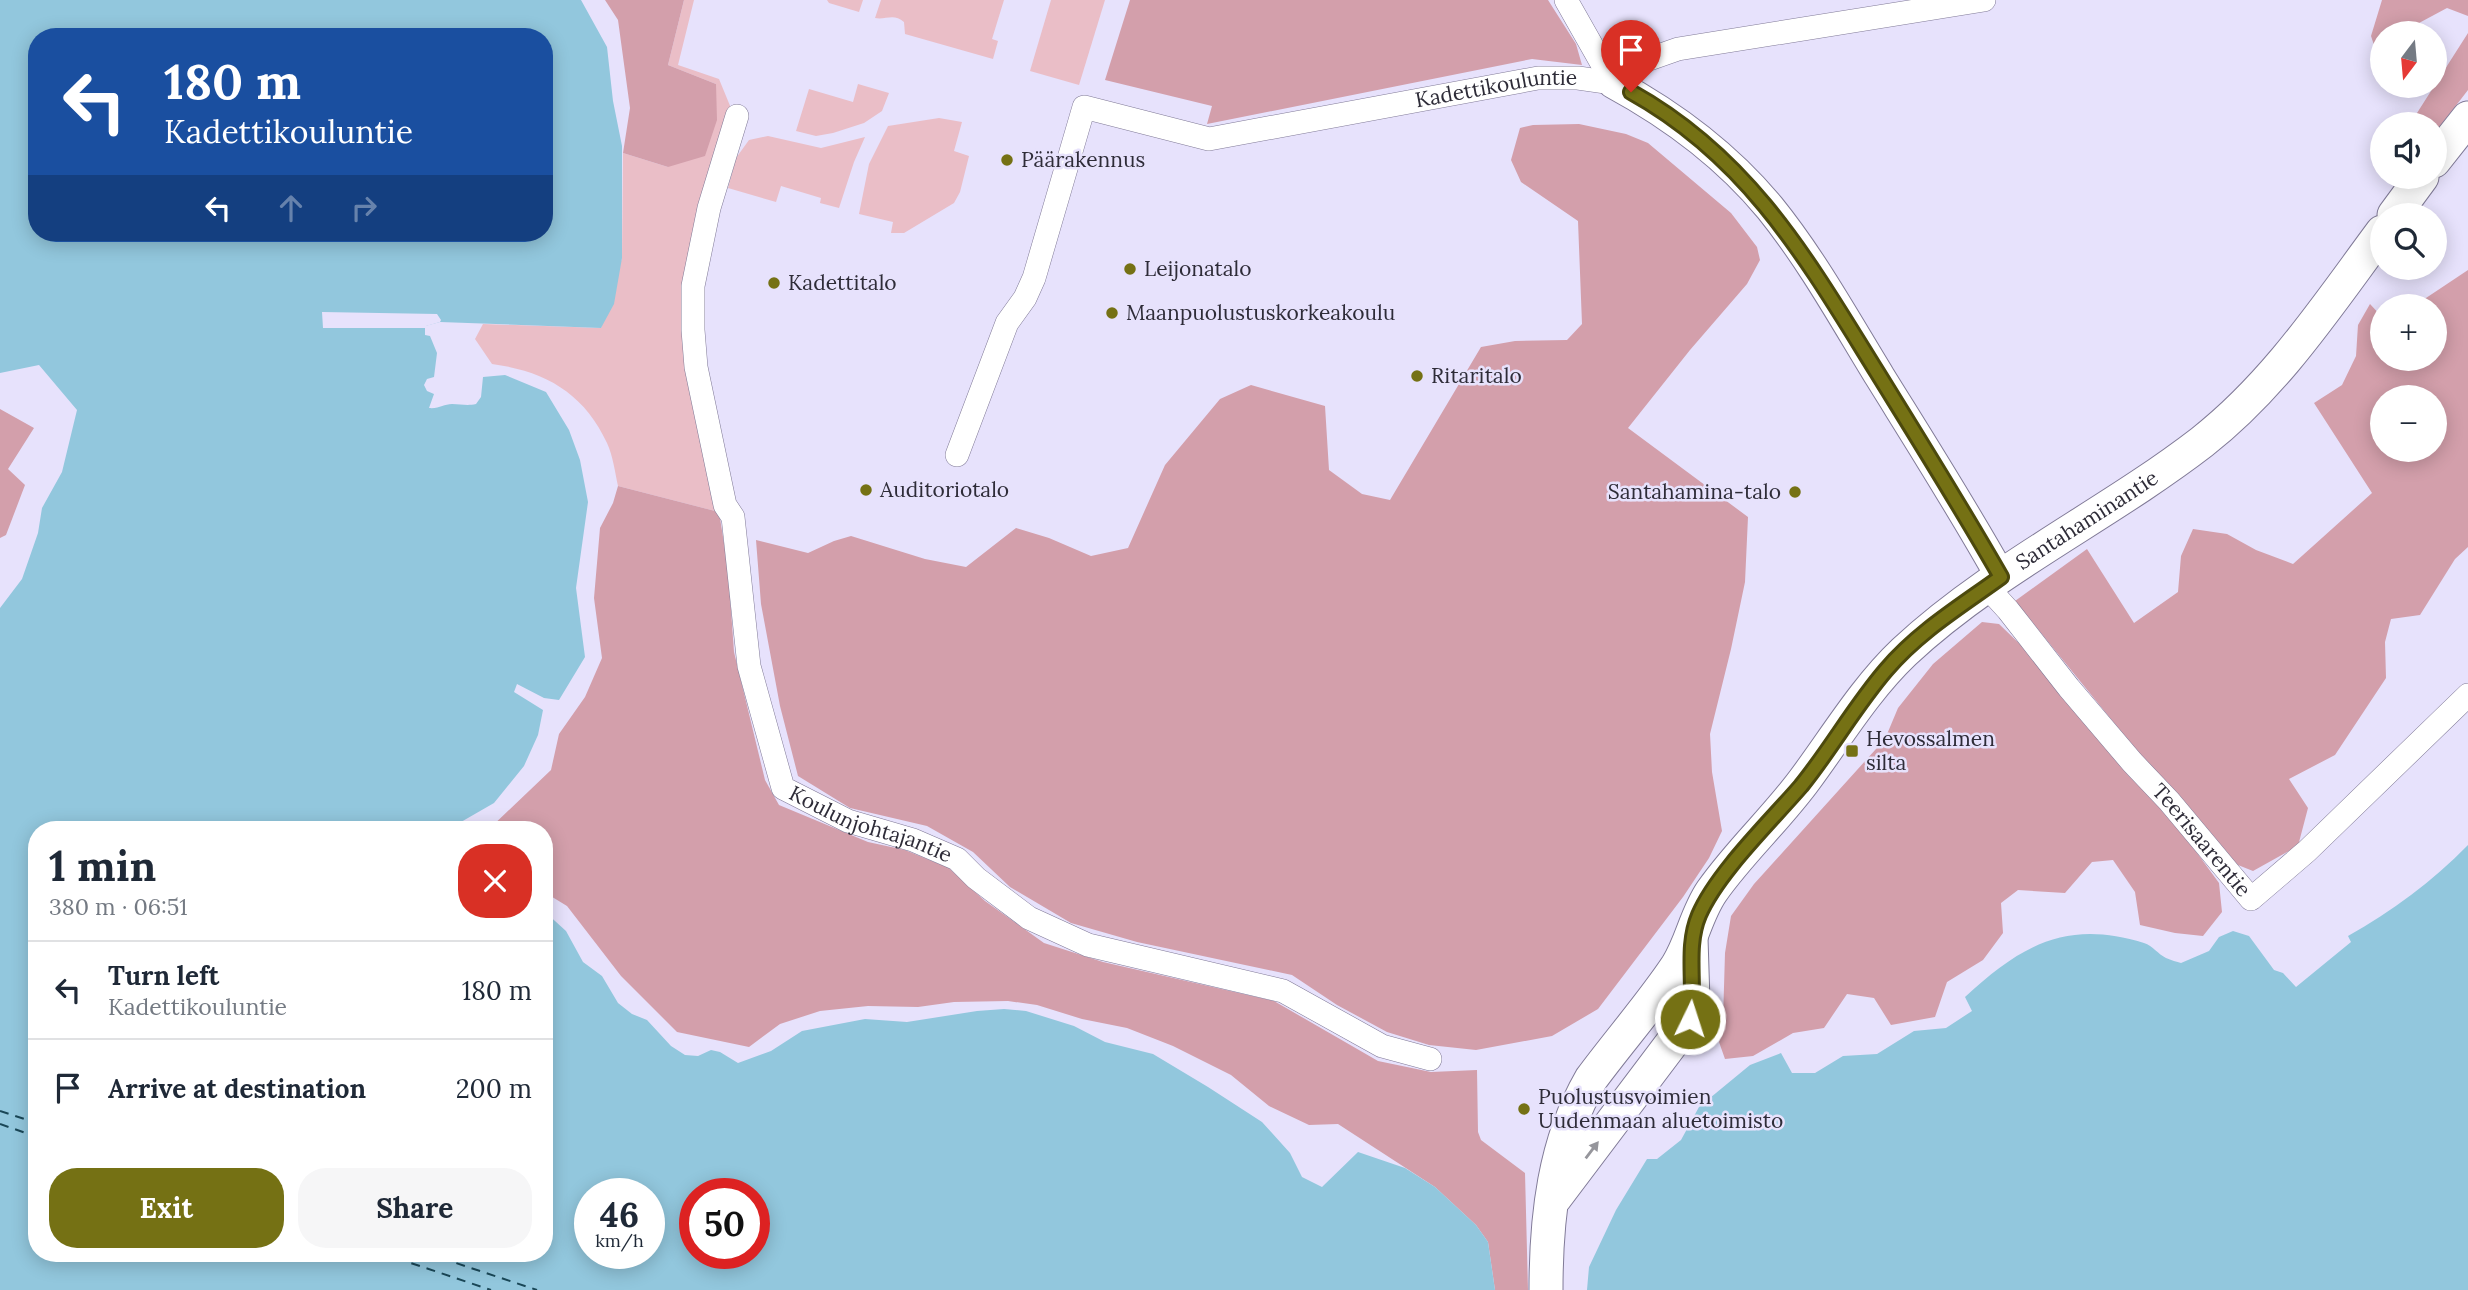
<!DOCTYPE html>
<meta charset="utf-8">
<style>
body{margin:0;font-family:Lora,serif;background:#f6f6f7;color:#1f2937;height:100vh;display:flex;flex-direction:column;font-size:26px;white-space:nowrap}
*{box-sizing:border-box;margin:0}
p{font-size:23px;color:#747a83}
.icon{flex:none;width:38px;height:38px;fill:none;stroke:currentColor;stroke-width:2;stroke-linecap:round;stroke-linejoin:round}
.map{position:relative;flex:1;overflow:hidden}
.drawer{position:absolute;left:28px;top:821px;width:525px;height:441px;display:flex;flex-direction:column;background:#fff;border-radius:28px;box-shadow:0 4px 18px #0003}
.drawer>*{flex:none}
.top-card{position:absolute;left:28px;top:28px;width:525px;height:214px;border-radius:28px;box-shadow:0 4px 18px #0003;background:#1a4fa0;color:#fff;overflow:hidden}
.needle{width:46px;rotate:196deg}
.tools{position:absolute;left:2370px;top:21px;display:grid;gap:14px}
.tools a{display:grid;place-items:center;width:77px;height:77px;border-radius:50%;background:#fff;box-shadow:0 4px 18px #0003;font-size:35px}
.speed{position:absolute;left:574px;top:1178px;display:flex;gap:14px;font-size:35px;font-weight:700;text-align:center}
.speed>*{display:grid;place-content:center;width:91px;height:91px;border-radius:50%;background:#fff;box-shadow:0 4px 18px #0003;line-height:1}
.speed small{font-size:18px;font-weight:400}
.speed .limit{border:10px solid #d22;background:#fff;color:#111}
.pin{position:absolute;display:grid;place-items:center;width:60px;height:60px;color:#fff;margin:-72px -30px;border-radius:50% 50% 50% 0;rotate:-45deg;box-shadow:0 0 7px #0007}
.pin .icon{rotate:45deg}
.me{position:absolute;width:77px;margin:-38px;rotate:4deg;stroke-linejoin:round;filter:drop-shadow(0 0 5px #0008)}
.turn{display:flex;align-items:center;gap:24px;height:147px;padding:0 21px;font-size:32px}
.turn .icon{width:91px;height:91px;stroke-width:2.5}
.turn b{display:block;font-size:49px;line-height:60px}
.lanes{display:flex;align-items:center;height:66px;padding:0 21px;background:#0003;justify-content:center;gap:35px;direction:ltr}
.lanes .off{opacity:.35}
.round{display:grid;place-items:center;flex:none;width:74px;height:74px;border-radius:28px;background:#f6f6f7}
.summary{display:flex;align-items:center;justify-content:space-between;height:119px;padding:0 21px}
h1{font-size:42px;font-weight:700;line-height:52px}
.primary-button{display:flex;gap:14px;margin-top:auto;padding:14px 21px}
.primary-button a{flex:1;height:80px;border-radius:28px;background:#757114;color:#fff;font-size:28px;font-weight:700;line-height:80px;text-align:center}
.primary-button a+a{background:#f6f6f7;color:#1f2937}
ul{padding:0;list-style:none}
li{display:flex;align-items:center;gap:21px;height:98px;padding:0 21px;border-top:2px solid #e0e1e3}
li div{flex:1}
li b{display:block;font-size:26px}
li em{font-style:normal}
.map>svg:first-child{display:block}
</style>
<div class="map">
<svg width="2468" height="1290" viewBox="0 0 2468 1290">
<rect width="100%" height="100%" fill="#e7e2fc"/>
<!-- green -->
<g fill="#eabec7">
<path d="M684 0H694L678 65 719 79 733 113 685 283 719 512 618 486C615 472 613 456 607 443 584 393 545 371 492 364L475 339 483 324 601 328 622 258 623 153 668 167 716 84 668 65Z"/>
<polygon points="827,0 863,0 859,12 829,3"/>
<path d="M881 0H1004L992 39 998 41 993 59 905 34 904 22C894 13 886 20 875 18Z"/>
<polygon points="1051,0 1105,0 1079,85 1030,71"/>
<polygon points="858,84 889,93 882,111 864,123 833,133 816,136 796,131 809,89 853,102"/>
<polygon points="939,118 962,122 954,151 969,156 960,192 954,203 904,233 891,233 893,222 859,214 869,164 888,126"/>
<polygon points="768,136 821,148 865,137 854,162 839,208 820,203 821,198 781,186 776,202 728,188 736,158 749,140"/>
</g>
<!-- forest -->
<g fill="#d39fab" fill-rule="evenodd">
<polygon points="605,0 684,0 668,65 716,84 717,120 705,156 668,167 623,153 630,108 618,20"/>
<polygon points="1130,0 1548,0 1576,44 1582,65 1532,59 1207,124 1212,106 1105,80"/>
<polygon points="2382,0 2468,0 2468,16 2447,8 2419,23 2410,33 2382,33 2381,66 2371,36"/>
<polygon points="2468,33 2468,90 2434,134 2434,124 2410,124"/>
<polygon points="1579,124 1626,134 1648,143 1731,213 1757,247 1760,260 1747,284 1690,350 1628,428 1748,517 1745,582 1731,649 1710,734 1712,772 1722,831 1709,858 1683,897 1598,1009 1552,1036 1476,1050 1429,1045 1387,1032 1337,1005 1292,975 1137,942 1071,923 1010,887 973,852 927,826 850,808 798,776 780,706 761,604 756,540 808,553 834,541 851,536 925,559 966,567 1016,528 1049,538 1091,556 1128,548 1165,465 1220,399 1251,385 1325,406 1329,470 1362,494 1390,500 1481,347 1515,341 1567,340 1582,324 1578,221 1521,182 1511,160 1520,128 1533,125"/>
<path d="M2468 270V547L2455 559 2420 615 2391 619 2385 642 2386 678 2335 755 2289 779 2308 808 2298 846 2253 871 2233 863 2145 761 2015 601 2087 549 2134 623 2178 592 2181 556 2193 529 2227 534 2256 550 2293 564 2372 493 2314 403 2342 385 2356 356 2358 325 2370 304 2382 317V359H2434V306H2414ZM2382 397H2434V450H2382Z"/>
<polygon points="0,409 34,428 8,469 25,485 6,535 0,538"/>
<polygon points="618,486 719,512 728,568 734,652 765,780 779,805 868,842 905,850 949,868 985,901 1044,943 1103,962 1274,1001 1378,1061 1431,1072 1477,1070 1478,1132 1481,1140 1525,1173 1528,1290 1495,1290 1488,1242 1476,1225 1435,1187 1338,1124 1309,1125 1269,1106 1231,1075 1173,1046 1127,1028 1082,1019 1037,1005 1008,1001 954,1002 918,1007 868,1006 820,1011 780,1024 749,1047 677,1032 621,976 567,906 544,892 544,830 488,830 551,770 559,734 585,697 602,658 594,598 600,528 613,503"/>
<polygon points="1982,622 1999,624 2027,651 2055,688 2129,776 2165,809 2219,883 2222,912 2203,936 2175,933 2140,925 2135,892 2113,860 2092,862 2065,893 2018,890 2001,903 2003,933 1983,960 1947,982 1935,1017 1891,1025 1874,998 1847,994 1824,1028 1793,1033 1753,1056 1725,1059 1719,1042 1723,1021 1725,953 1731,916 1754,884 1885,739 1898,708 1933,664"/>
</g>
<!-- water -->
<g fill="#92c7dd" fill-rule="evenodd">
<path d="M0 0H581L607 47 613 101 622 146V258L614 304 601 328 440 322 425 326V335L430 336 437 353 434 377 427 379 424 385 427 391 434 394 429 408C439 409 444 404 452 404 461 404 467 406 476 404L481 397 483 377 505 375 546 392 569 430 580 460 588 502 576 588 585 657 559 700 544 698 517 684 514 692 543 710 538 735 524 766 494 803 461 822 457 829 37 830V1253H544V911L566 931 583 962 602 976 618 1003 632 1014 647 1020 671 1046 685 1055 698 1056 711 1050 720 1052 738 1063 771 1051 802 1031 865 1019 907 1022 977 1011 1004 1009 1026 1011 1074 1026 1105 1042 1153 1054 1208 1087 1262 1122 1290 1153 1302 1177 1322 1187 1358 1152 1405 1168 1435 1187 1476 1225 1488 1242 1495 1290H0V608L22 579 38 533 42 508 62 472 77 410 39 365 0 373ZM37 37H544V233H37ZM590 1194H649V1253H590ZM695 1194H754V1253H695Z"/>
<path d="M2468 845V1290H1587L1589 1267 1616 1210 1647 1159H1657L1681 1140 1699 1107 1750 1065 1781 1053 1792 1073H1815L1843 1056 1877 1054 1914 1031 1946 1028 1972 1011 1965 997C2021 945 2067 919 2144 943 2153 946 2158 954 2166 958 2171 960 2177 962 2181 963L2209 951 2219 937 2233 931 2249 936 2274 970 2283 973 2296 987 2351 942 2348 936C2392 911 2432 882 2468 845Z"/>
</g>
<!-- pier -->
<polygon fill="#e7e2fc" points="322,312 437,314 441,320 440,322 426,326 425,328 323,328"/>
<g fill="none" stroke-linecap="round" stroke-linejoin="round">
<!-- ferry -->
<g stroke="#1a4757" stroke-width="2" stroke-dasharray="9 7" stroke-linecap="butt">
<polyline points="0,1111 37,1123"/>
<polyline points="0,1124 37,1137"/>
<polyline points="381,1253 491,1290"/>
<polyline points="426,1253 537,1290"/>
</g>
<defs>
<g id="minor">
<polyline points="1566,0 1613,83"/>
<polyline points="1613,83 1641,62 1678,49 1984,0"/>
<path id="s1" d="M737 116 709 208 693 286V330L696 367 725 505 733 517 749 666 783 788 848 821 913 840 957 859 976 878 1029 918 1088 945 1283 991 1382 1046 1430 1059"/>
<path id="s2" d="M957 455 1007 323 1025 298 1034 278 1084 107 1209 139 1538 78H1578L1613 83"/>
<path id="s3" d="M1987 587 2008 610 2069 688 2132 762 2169 801 2251 899 2307 851 2468 695"/>
</g>
<path id="tertiary" d="M1613 83C1672 115 1727 156 1770 208 1812 260 1845 320 1880 377 1921 443 1963 509 2001 577"/>
<g id="secondary">
<polyline points="2434,161 2468,118"/>
<polyline points="2394,215 2422,177"/>
<polyline points="1555,1198 1690,1019 1693,1002 1691,938"/>
<path id="s4" d="M1546 1290C1546 1217 1554 1143 1591 1079 1619 1041 1651 1005 1677 966 1692 942 1696 914 1712 891 1740 851 1777 818 1806 778 1837 736 1866 688 1904 652 1993 569 2106 516 2202 442 2276 384 2327 306 2382 232"/>
</g>
</defs>
<!-- minor casing -->
<use href="#minor" stroke="#807a97" stroke-width="24"/>
<!-- tertiary casing -->
<use href="#tertiary" stroke="#807a97" stroke-width="32"/>
<!-- secondary casing -->
<use href="#secondary" stroke="#807a97" stroke-width="35"/>
<!-- minor -->
<use href="#minor" stroke="#fff" stroke-width="23"/>
<!-- tertiary -->
<use href="#tertiary" stroke="#fff" stroke-width="30"/>
<!-- secondary -->
<use href="#secondary" stroke="#fff" stroke-width="33"/>
</g>
<!-- one-way arrows -->
<defs><path id="oneway-solid" d="M-6-.8H1V-3.2L6.5 0L1 3.2V.8H-6Z" transform="scale(1.75)"/></defs>
<use fill="#96969c" href="#oneway-solid" transform="translate(1592 1150) rotate(-53)"/>
<g fill="none" stroke-linecap="round" stroke-linejoin="round">
<defs>
<path id="route" d="M1631 92C1750 158 1808 261 1877 372 1919 440 1961 507 2001 577 1961 606 1918 632 1886 670 1855 706 1831 749 1801 786 1770 822 1717 873 1699 915 1685 948 1696 984 1690 1019"/>
</defs>
<!-- route casing -->
<use href="#route" stroke="#4c490d" stroke-width="18"/>
<!-- route -->
<use href="#route" stroke="#757114" stroke-width="12"/>
</g>
<!-- markers -->
<g fill="#757114" stroke="#e7e2fc" stroke-width="2.5">
<circle cx="1007" cy="160" r="7"/>
<circle cx="1130" cy="269" r="7"/>
<circle cx="774" cy="283" r="7"/>
<circle cx="1112" cy="313" r="7"/>
<circle cx="1417" cy="376" r="7"/>
<circle cx="866" cy="490" r="7"/>
<circle cx="1795" cy="492" r="7"/>
<rect x="1845" y="744" width="14" height="14" rx="3.5"/>
<circle cx="1524" cy="1109" r="7"/>
</g>
<g text-anchor="middle" stroke-width="5" stroke-linejoin="round" paint-order="stroke">
<!-- street labels -->
<g font-size="21" fill="#2e2c38" stroke="#e7e2fc">
<text dy="7" stroke="none"><textPath href="#s2" startOffset="793">Kadettikouluntie</textPath></text>
<text dy="7" stroke="none"><textPath href="#s4" startOffset="976">Santahaminantie</textPath></text>
<text dy="7" stroke="none"><textPath href="#s1" startOffset="784">Koulunjohtajantie</textPath></text>
<text dy="7" stroke="none"><textPath href="#s3" startOffset="332">Teerisaarentie</textPath></text>
</g>
<!-- poi labels -->
<g font-size="21" fill="#2e2c38" stroke="#e7e2fc" text-anchor="start">
<text x="1021" y="167">Päärakennus</text>
<text x="1144" y="276">Leijonatalo</text>
<text x="788" y="290">Kadettitalo</text>
<text x="1126" y="320">Maanpuolustuskorkeakoulu</text>
<text x="1431" y="383">Ritaritalo</text>
<text x="880" y="497">Auditoriotalo</text>
<text x="1781" y="499" text-anchor="end">Santahamina-talo</text>
<text x="1866" y="746">Hevossalmen<tspan x="1866" dy="24">silta</tspan></text>
<text x="1538" y="1104">Puolustusvoimien<tspan x="1538" dy="24">Uudenmaan aluetoimisto</tspan></text>
</g>
</g>
</svg>
<div class="tools">
<a><svg class="needle" viewBox="-14 -14 28 28"><path d="M0-13l5 13h-10z" fill="#e53935"/><path d="M0 13l5-13h-10z" fill="#747a83"/></svg></a>
<a><svg class="icon" aria-label="sound" viewBox="0 0 24 24"><path d="M4 9h4l5-4v14l-5-4H4zM17 9q2 3 0 6"/></svg></a>
<a><svg class="icon" aria-label="search" viewBox="0 0 24 24"><circle cx="10" cy="10" r="6"/><path d="M15 15l6 6"/></svg></a>
<a>+</a>
<a>−</a>
</div>
<div class="speed"><div>46<small>km/h</small></div><div class="limit">50</div></div>
<div class="pin" style="left:1631px;top:92px;background:#d93025"><svg class="icon" aria-label="arrive" viewBox="0 0 24 24"><path d="M6 21V4h12l-3 4 3 4H6"/></svg></div>
<svg class="me" style="left:1690px;top:1019px" viewBox="-20 -20 40 40"><circle r="17" fill="#757114" stroke="#fff" stroke-width="3"/><path d="M0-11L8 9 0 5-8 9z" fill="#fff"/></svg>
<div class="top-card">
<div class="turn"><svg class="icon" aria-label="left" viewBox="0 0 24 24"><path d="M17 20v-9H6M10 6l-5 5 5 5"/></svg><div><b>180 m</b>Kadettikouluntie</div></div>
<div class="lanes"><svg class="icon" aria-label="left" viewBox="0 0 24 24"><path d="M17 20v-9H6M10 6l-5 5 5 5"/></svg><svg class="icon off" aria-label="ahead" viewBox="0 0 24 24"><path d="M12 20V5M6 11l6-6 6 6"/></svg><svg class="icon off" aria-label="right" viewBox="0 0 24 24"><path d="M7 20v-9h11M14 6l5 5-5 5"/></svg></div>
</div>
<section class="drawer">
<div class="summary"><div><h1>1 min</h1><p>380 m · 06:51</p></div><a class="round" style="background:#d93025;color:#fff"><svg class="icon" aria-label="close" viewBox="0 0 24 24"><path d="M6 6l12 12M18 6L6 18"/></svg></a></div>
<ul>
<li><svg class="icon" aria-label="left" viewBox="0 0 24 24"><path d="M17 20v-9H6M10 6l-5 5 5 5"/></svg><div><b>Turn left</b><p>Kadettikouluntie</p></div><em>180 m</em></li>
<li><svg class="icon" aria-label="arrive" viewBox="0 0 24 24"><path d="M6 21V4h12l-3 4 3 4H6"/></svg><div><b>Arrive at destination</b></div><em>200 m</em></li>
</ul>
<div class="primary-button"><a>Exit</a><a>Share</a></div>
</section>
</div>
